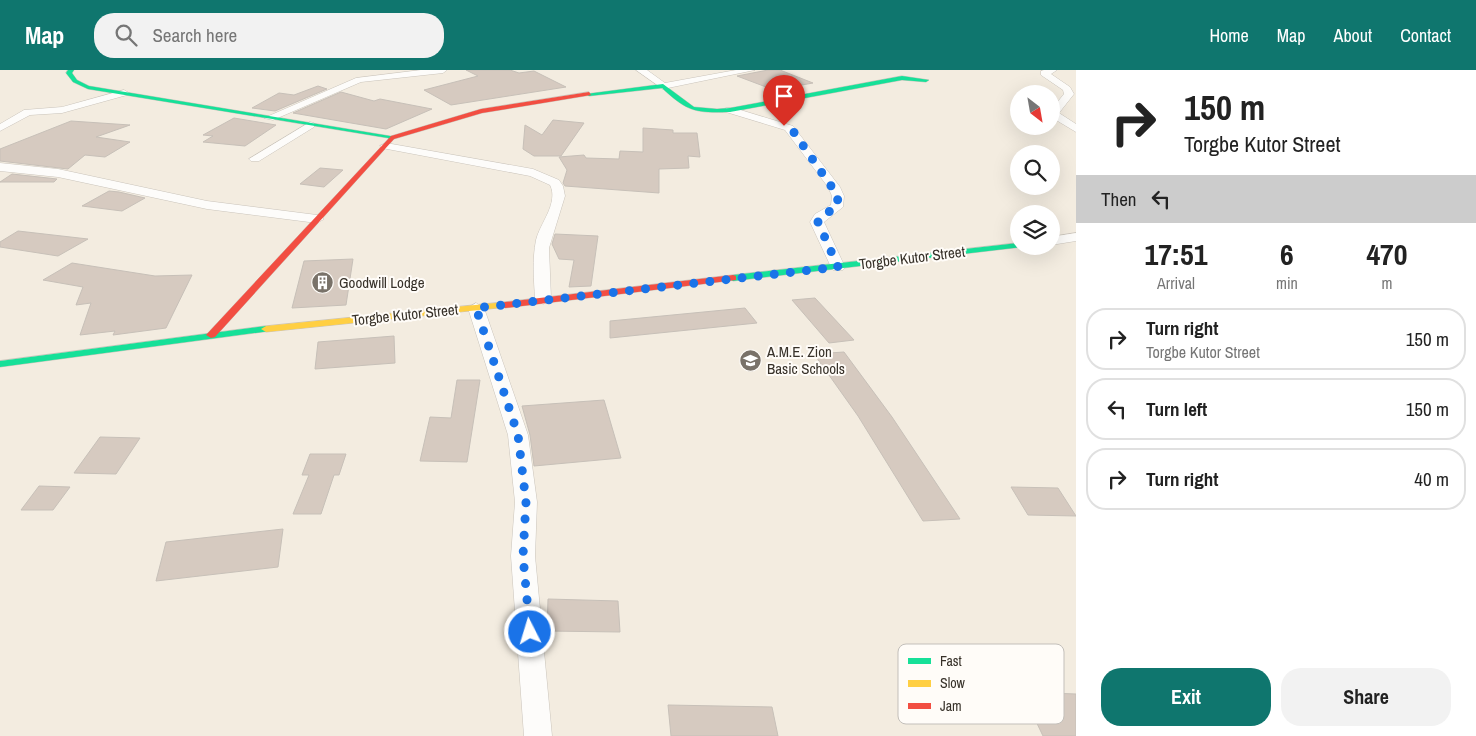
<!DOCTYPE html>
<style>
body{margin:0;font-family:"Archivo Narrow",sans-serif;background:#f2f2f2;color:#222;height:100vh;display:flex;flex-direction:column;font-size:19px;white-space:nowrap}
*{box-sizing:border-box;margin:0}
p{font-size:16px;color:#767676}
.icon{flex:none;width:28px;height:28px;fill:none;stroke:currentColor;stroke-width:2;stroke-linecap:round;stroke-linejoin:round}
.map{position:relative;flex:1;overflow:hidden}
.drawer{display:flex;flex-direction:column;background:#fff;width:400px}
.drawer>*{flex:none}
.top-card{background:#fff;color:#222;overflow:hidden}
.needle{width:32px;rotate:149deg}
.controls{position:absolute;left:1010px;top:15px;display:grid;gap:10px}
.controls a{display:grid;place-items:center;width:50px;height:50px;border-radius:50%;background:#fff;box-shadow:0 5px 20px #0002;font-size:25px}
.pin{position:absolute;display:grid;place-items:center;width:42px;height:42px;color:#fff;margin:-51px -21px;border-radius:50% 50% 50% 0;rotate:-45deg;box-shadow:0 0 5px #0007}
.pin .icon{rotate:45deg}
.me{position:absolute;width:55px;margin:-28px;rotate:355deg;stroke-linejoin:round;filter:drop-shadow(0 0 4px #0008)}
.turn{display:flex;align-items:center;gap:18px;height:105px;padding:0 25px;font-size:22px}
.turn .icon{width:65px;height:65px;stroke-width:2.5}
.turn b{display:block;font-size:35px;line-height:42px}
.then{display:flex;align-items:center;height:48px;padding:0 25px;background:#0003;gap:10px;font-size:19px}
.eta{display:flex;justify-content:space-evenly;align-items:center;height:85px;text-align:center}
.eta b{font-size:30px;font-weight:700;line-height:35px}
.cta{display:flex;gap:10px;margin-top:auto;padding:10px 25px}
.cta a{flex:1;height:58px;border-radius:20px;background:#0f766e;color:#fff;font-size:20px;font-weight:700;line-height:58px;text-align:center}
.cta a+a{background:#f2f2f2;color:#222}
ul{padding:0;list-style:none}
li{display:flex;align-items:center;gap:15px;height:62px;margin:0 10px 8px;padding:0 15px;border:2px solid #e0e0e0;border-radius:20px}
li div{flex:1}
li b{display:block;font-size:19px}
li em{font-style:normal}
header{display:flex;align-items:center;gap:30px;box-sizing:border-box;height:70px;padding:0 25px;background:#0f766e;color:#fff}
header strong{font-size:24px}
nav{display:flex;gap:28px;margin-inline-start:auto;font-size:18px}
.search{width:350px;height:45px;background:#f2f2f2;display:flex;align-items:center;gap:12px;box-sizing:border-box;padding:0 18px;border-radius:20px;color:#767676;font-size:19px}
main{display:flex;flex:1;min-height:0}
.map>svg:first-child{display:block}
</style>
<header>
<strong>Map</strong>
<div class="search"><svg class="icon" aria-label="search" viewBox="0 0 24 24"><circle cx="10" cy="10" r="6"/><path d="M15 15l6 6"/></svg>Search here</div>
<nav><a>Home</a><a>Map</a><a>About</a><a>Contact</a></nav>
</header>
<main>
<div class="map">
<svg width="1076" height="666" viewBox="0 0 1076 666">
<rect width="100%" height="100%" fill="#f3ece0"/>
<!-- building -->
<g fill="#d6cac0" stroke="#c7c0b8">
<polygon points="466,0 510,0 519,3 534,1 566,17 451,35 424,20 478,6"/>
<polygon points="768,0 780,0 813,13 774,20 737,6"/>
<polygon points="318,16 327,19 275,41 252,38 279,23 294,25"/>
<polygon points="341,22 374,31 380,29 432,39 386,59 293,43"/>
<polygon points="234,48 276,55 245,76 203,72 213,66 203,65"/>
<polygon points="553,50 584,53 561,86 534,86 523,79 525,55 542,65"/>
<polygon points="71,51 130,55 96,67 130,72 105,87 85,85 68,99 0,91 0,79"/>
<polygon points="643,58 673,60 673,63 697,63 700,87 688,86 689,98 659,99 659,123 565,116 563,113 567,100 559,87 584,85 586,88 619,89 620,81 643,82"/>
<polygon points="320,98 343,100 324,117 300,114"/>
<polygon points="12,104 57,109 54,112 0,112"/>
<polygon points="109,121 119,122 145,128 122,141 82,136"/>
<polygon points="18,161 88,169 58,186 0,177 0,172"/>
<polygon points="555,164 598,166 591,216 569,217 574,190 559,189 552,174"/>
<polygon points="353,189 346,235 292,238 304,191"/>
<polygon points="72,193 155,206 192,205 166,258 113,265 115,261 80,265 91,233 76,235 83,217 43,210"/>
<polygon points="815,228 854,270 829,273 792,230"/>
<polygon points="745,238 757,253 610,268 610,251"/>
<polygon points="394,266 395,293 315,299 318,272"/>
<polygon points="844,282 892,347 960,449 923,451 858,346 814,284"/>
<polygon points="457,310 480,310 467,392 420,391 430,347 451,348"/>
<polygon points="604,330 621,388 534,396 530,365 522,336"/>
<polygon points="100,367 140,368 116,404 74,403"/>
<polygon points="310,384 346,384 339,405 334,405 321,444 293,444 309,405 302,405"/>
<polygon points="39,416 70,417 53,440 21,440"/>
<polygon points="1011,417 1058,418 1076,446 1028,445"/>
<polygon points="283,459 278,497 156,511 166,472"/>
<polygon points="548,529 618,531 620,562 547,561"/>
<polygon points="1022,622 1076,624 1076,666 1043,666"/>
<polygon points="668,635 772,637 778,666 671,666"/>
</g>
<g fill="none" stroke-linecap="round" stroke-linejoin="round">
<defs>
<g id="street">
<polygon points="421,0 447,0 443,3 361,12 273,50 264,48 356,8"/>
<polygon points="636,0 647,0 665,13 736,0 755,0 663,19"/>
<polygon points="1044,0 1057,0 1051,4 1070,17 1074,24 1059,43 1076,54 1076,62 1051,47 1051,40 1064,24 1063,20 1041,5 1041,1"/>
<polygon points="124,20 129,23 127,25 62,43 30,45 0,61 0,54 24,40 62,37"/>
<polygon points="726,38 734,38 793,56 840,117 844,126 843,137 824,152 845,197 843,200 833,200 831,197 810,152 815,144 831,135 832,126 828,117 785,60 726,42"/>
<polygon points="310,52 314,53 314,57 259,91 251,91 249,89"/>
<path d="M386 73 533 99 559 110 563 116 565 126 549 178 551 229 549 232 543 234 535 229C534 210 532 190 536 170 540 153 559 133 550 115L530 106 382 78 380 76Z"/>
<polygon points="0,93 58,99 207,131 317,145 324,149 317,153 207,139 58,107 0,101"/>
<polygon points="1076,163 1076,171 1051,175 1051,167"/>
<polygon points="476,233 484,238 528,365 537,432 535,486 552,666 524,666 511,486 515,432 508,365 468,238"/>
</g>
<g id="fast">
<polygon points="68,0 74,0 72,3 77,10 89,16 396,67 391,71 388,68 88,19 73,12 66,3"/>
<path d="M902 6 929 10 926 12 902 10 730 42C695 43 688 42 662 18L589 26 586 24 663 14 694 37 717 39 730 38Z"/>
<polygon points="1019,173 1019,176 1022,177 733,211 729,208 733,205"/>
<polygon points="266,256 271,259 270,261 0,297 0,291"/>
</g>
<polygon id="slow" points="505,232 510,235 508,237 266,262 261,259 266,256"/>
<g id="jam">
<polygon points="589,22 591,25 482,43 394,69 215,267 211,268 206,265 391,66 481,39"/>
<polygon points="733,205 736,206 736,210 505,238 500,235 505,232"/>
</g>
</defs>
<!-- street casing -->
<use href="#street" stroke="#cac4bb" stroke-width="1"/>
<!-- fast casing -->
<use href="#fast" stroke="#cac4bb" stroke-width="1"/>
<!-- slow casing -->
<use href="#slow" stroke="#cac4bb" stroke-width="1"/>
<!-- jam casing -->
<use href="#jam" stroke="#cac4bb" stroke-width="1"/>
<!-- street -->
<use href="#street" fill="#fdfcfa" fill-rule="evenodd"/>
<!-- fast -->
<use href="#fast" fill="#16e098" fill-rule="evenodd"/>
<!-- slow -->
<use href="#slow" fill="#ffcf43" fill-rule="evenodd"/>
<!-- jam -->
<use href="#jam" fill="#f24e42" fill-rule="evenodd"/>
</g>
<g fill="none" stroke-linecap="round" stroke-linejoin="round">
<!-- route -->
<polyline stroke="#1a73e8" stroke-width="9" stroke-dasharray="0 16.2" points="530,562 523,486 526,432 518,365 476,238 838,197 818,152 820,147 837,137 838,126 793,61 784,56"/>
</g>
<!-- icons -->
<defs>
<symbol id="building-disc" viewBox="-11 -11 22 22"><circle r="9.5" fill="#797269" stroke="#fffcf8"/><path d="M-4-6H4V6H1V3H-1V6H-4ZM-2.5-4.3h1.7v1.8h-1.7ZM.8-4.3h1.7v1.8H.8ZM-2.5-1h1.7V.8h-1.7ZM.8-1h1.7V.8H.8Z" fill="#fff"/></symbol>
<symbol id="school-disc" viewBox="-11 -11 22 22"><circle r="9.5" fill="#797269" stroke="#fffcf8"/><path d="M0-5L7-2L0 1L-7-2ZM-4 1L0 2.5L4 1V4Q0 6-4 4Z" fill="#fff"/></symbol>
</defs>
<g fill-rule="evenodd">
<use href="#building-disc" x="310" y="200" width="25" height="25"/>
<use href="#school-disc" x="738" y="278" width="25" height="25"/>
</g>
<g text-anchor="middle" stroke-width="4" stroke-linejoin="round" paint-order="stroke">
<!-- street labels -->
<g font-size="15" fill="#373129" stroke="#fffcf8">
<text transform="translate(912 188) rotate(-7)" y="5">Torgbe Kutor Street</text>
<text transform="translate(405 245) rotate(-6)" y="5">Torgbe Kutor Street</text>
</g>
<!-- poi labels -->
<g font-size="15" fill="#373129" stroke="#fffcf8" text-anchor="start">
<text x="339" y="218">Goodwill Lodge</text>
<text x="767" y="287">A.M.E. Zion<tspan x="767" dy="17">Basic Schools</tspan></text>
</g>
</g>
<!-- legend -->
<rect x="898" y="574" width="166" height="80" rx="8" fill="#fffcf8" stroke="#c3bfba" stroke-width="1"/>
<rect x="908" y="588" width="23" height="6" fill="#16e098"/>
<rect x="908" y="610" width="23" height="7" fill="#ffcf43"/>
<rect x="908" y="633" width="23" height="6" fill="#f24e42"/>
<g font-size="14" fill="#373129">
<text x="940" y="596">Fast</text>
<text x="940" y="618">Slow</text>
<text x="940" y="641">Jam</text>
</g>
</svg>
<div class="controls">
<a><svg class="needle" viewBox="-14 -14 28 28"><path d="M0-13l5 13h-10z" fill="#e53935"/><path d="M0 13l5-13h-10z" fill="#767676"/></svg></a>
<a><svg class="icon" aria-label="search" viewBox="0 0 24 24"><circle cx="10" cy="10" r="6"/><path d="M15 15l6 6"/></svg></a>
<a><svg class="icon" aria-label="layers" viewBox="0 0 24 24"><path d="M12 4l9 5-9 5-9-5zM3 14l9 5 9-5"/></svg></a>
</div>
<div class="pin" style="left:784px;top:56px;background:#d93025"><svg class="icon" aria-label="arrive" viewBox="0 0 24 24"><path d="M6 21V4h12l-3 4 3 4H6"/></svg></div>
<svg class="me" style="left:530px;top:562px" viewBox="-20 -20 40 40"><circle r="17" fill="#1a73e8" stroke="#fff" stroke-width="3"/><path d="M0-11L8 9 0 5-8 9z" fill="#fff"/></svg>
</div>
<section class="drawer">
<div class="top-card">
<div class="turn"><svg class="icon" aria-label="right" viewBox="0 0 24 24"><path d="M7 20v-9h11M14 6l5 5-5 5"/></svg><div><b>150 m</b>Torgbe Kutor Street</div></div>
<div class="then">Then<svg class="icon" aria-label="left" viewBox="0 0 24 24"><path d="M17 20v-9H6M10 6l-5 5 5 5"/></svg></div>
</div>
<div class="eta">
<div><b>17:51</b><p>Arrival</p></div>
<div><b>6</b><p>min</p></div>
<div><b>470</b><p>m</p></div>
</div>
<ul>
<li><svg class="icon" aria-label="right" viewBox="0 0 24 24"><path d="M7 20v-9h11M14 6l5 5-5 5"/></svg><div><b>Turn right</b><p>Torgbe Kutor Street</p></div><em>150 m</em></li>
<li><svg class="icon" aria-label="left" viewBox="0 0 24 24"><path d="M17 20v-9H6M10 6l-5 5 5 5"/></svg><div><b>Turn left</b></div><em>150 m</em></li>
<li><svg class="icon" aria-label="right" viewBox="0 0 24 24"><path d="M7 20v-9h11M14 6l5 5-5 5"/></svg><div><b>Turn right</b></div><em>40 m</em></li>
</ul>
<div class="cta"><a>Exit</a><a>Share</a></div>
</section>
</main>
